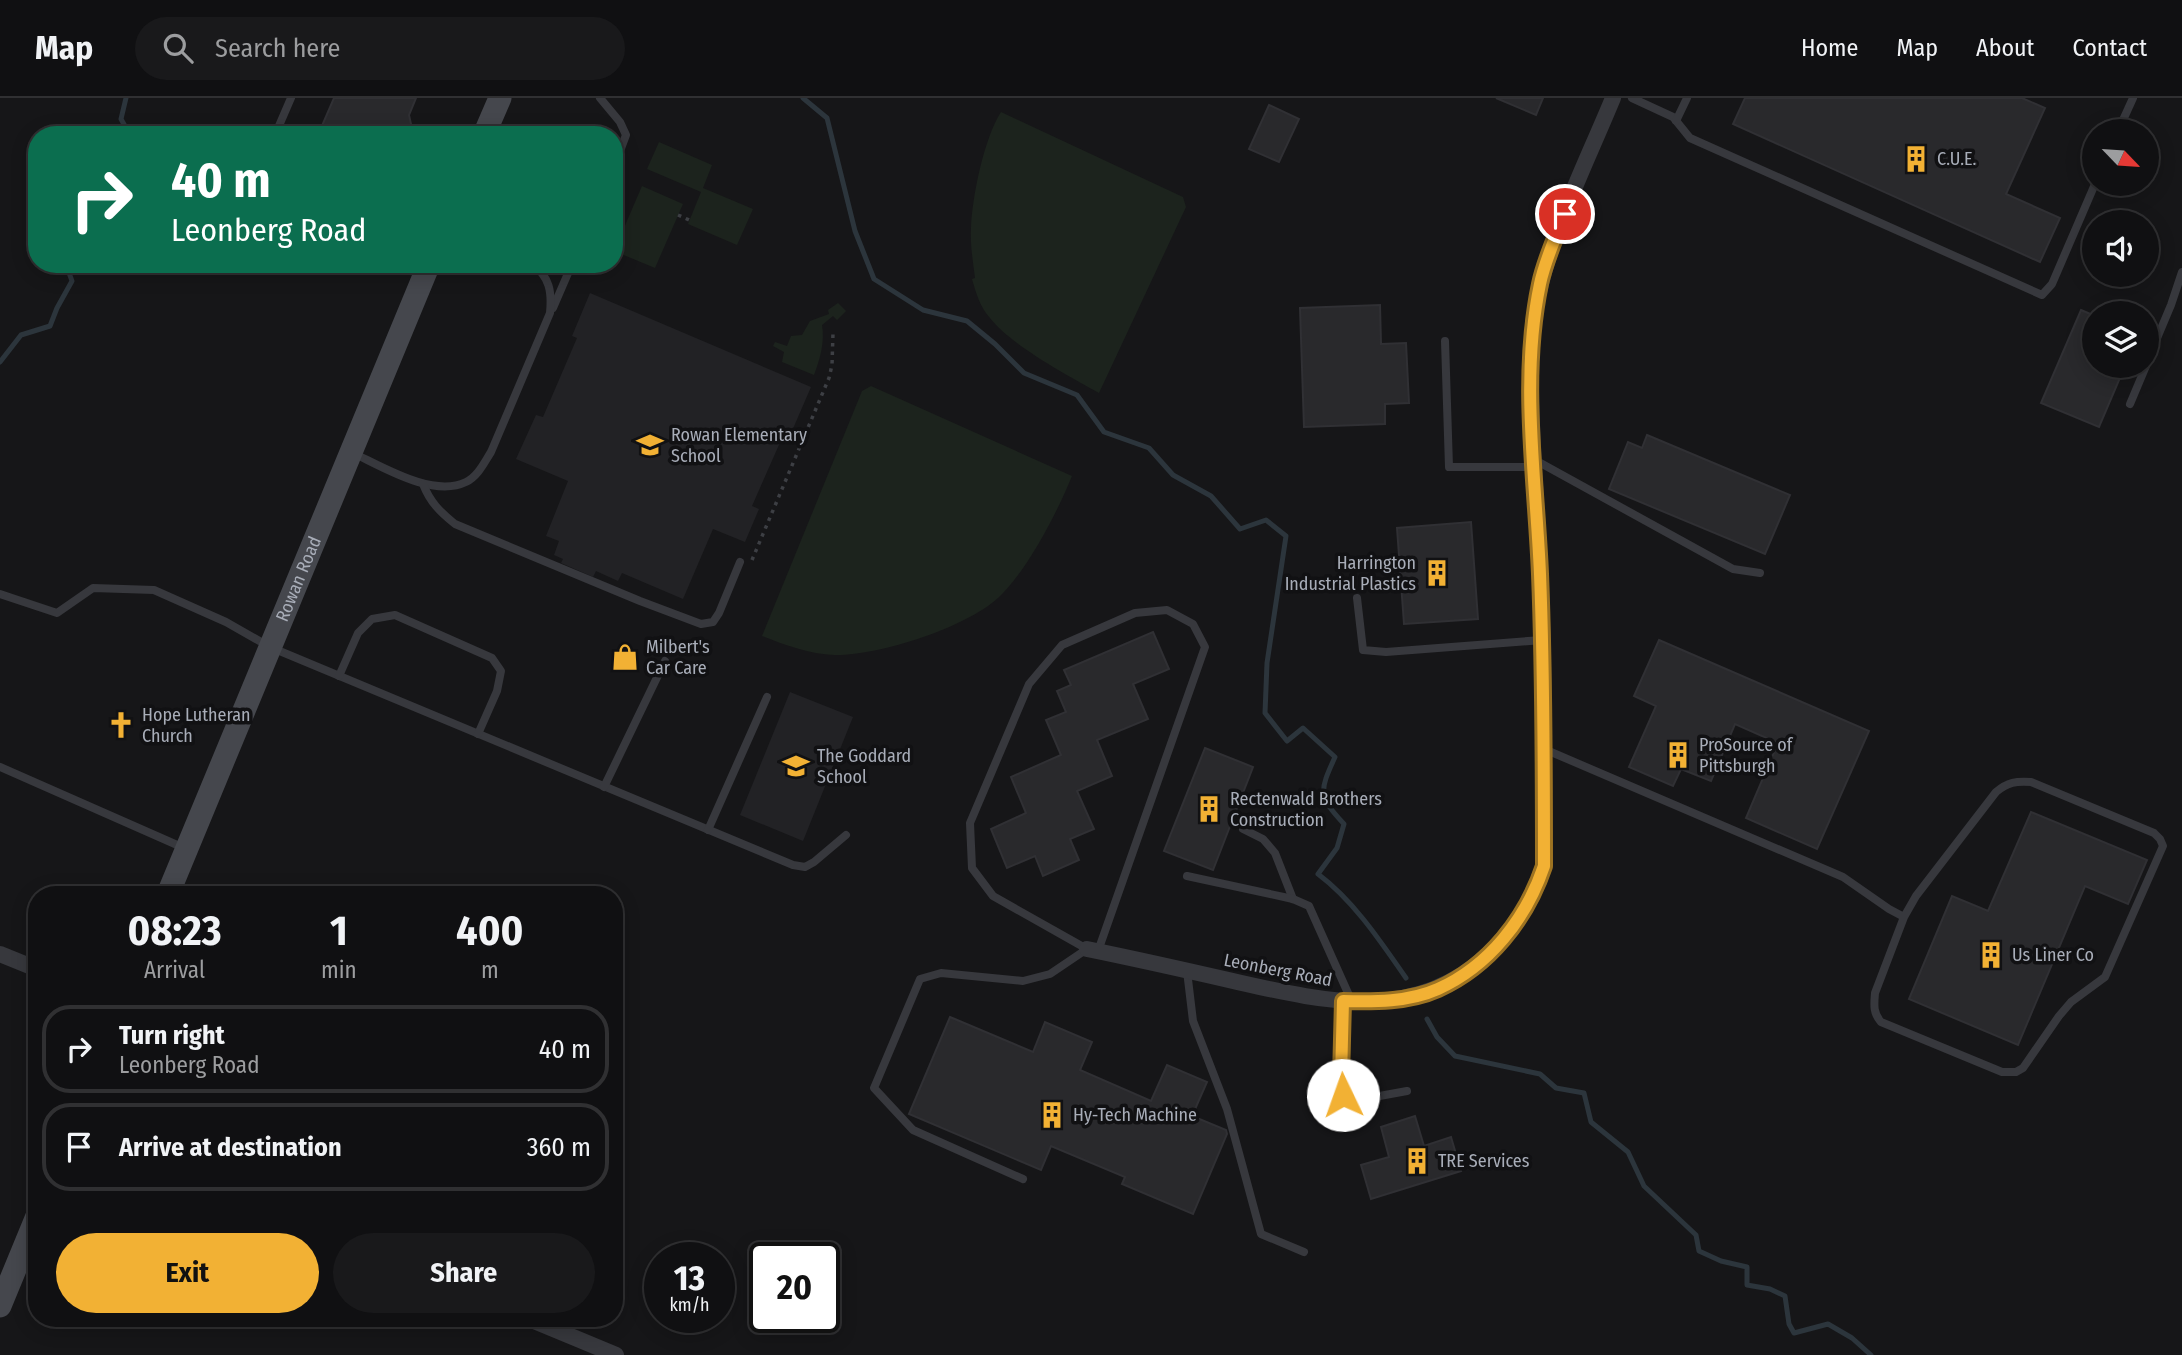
<!DOCTYPE html>
<style>
body{margin:0;font-family:"Fira Sans Condensed",sans-serif;background:#19191b;color:#f1f3f6;height:100vh;display:flex;flex-direction:column;font-size:26px;white-space:nowrap}
*{box-sizing:border-box;margin:0}
p{font-size:23px;color:#9c9d9f}
.icon{flex:none;width:38px;height:38px;fill:none;stroke:currentColor;stroke-width:2;stroke-linecap:round;stroke-linejoin:round}
.map{position:relative;flex:1;overflow:hidden}
.details{position:absolute;left:28px;top:788px;width:595px;height:441px;display:flex;flex-direction:column;background:#101012;border-radius:28px;box-shadow:0 4px 18px #0003,0 0 0 2px #303032}
.details>*{flex:none}
.guide{position:absolute;left:28px;top:28px;width:595px;height:147px;border-radius:28px;box-shadow:0 4px 18px #0003,0 0 0 2px #303032;background:#0b6e4f;color:#fff;overflow:hidden}
.needle{width:46px;rotate:115deg}
.tools{position:absolute;left:2082px;top:21px;display:grid;gap:14px}
.tools a{display:grid;place-items:center;width:77px;height:77px;border-radius:50%;background:#101012;box-shadow:0 4px 18px #0003,0 0 0 2px #303032;font-size:35px}
.speed{position:absolute;left:644px;top:1144px;display:flex;gap:14px;font-size:35px;font-weight:700;text-align:center}
.speed>*{display:grid;place-content:center;width:91px;height:91px;border-radius:50%;background:#101012;box-shadow:0 4px 18px #0003,0 0 0 2px #303032;line-height:1}
.speed small{font-size:18px;font-weight:400}
.speed .limit{border:4px solid #111;border-radius:10px;background:#fff;color:#111}
.pin{position:absolute;display:grid;place-items:center;width:60px;height:60px;color:#fff;margin:-30px;border:4px solid #fff;border-radius:50%;box-shadow:0 2px 7px #0007}
.me{position:absolute;width:77px;margin:-38px;rotate:357deg;stroke-linejoin:round;filter:drop-shadow(0 0 5px #0008)}
.turn{display:flex;align-items:center;gap:24px;height:147px;padding:0 28px;font-size:32px}
.turn .icon{width:91px;height:91px;stroke-width:2.5}
.turn b{display:block;font-size:49px;line-height:60px}
.eta{display:flex;justify-content:space-evenly;align-items:center;height:119px;text-align:center}
.eta b{font-size:42px;font-weight:700;line-height:49px}
.primary-button{display:flex;gap:14px;margin-top:auto;padding:14px 28px}
.primary-button a{flex:1;height:80px;border-radius:42px;background:#f2b134;color:#111;font-size:28px;font-weight:700;line-height:80px;text-align:center}
.primary-button a+a{background:#19191b;color:#f1f3f6}
ul{padding:0;list-style:none}
li{display:flex;align-items:center;gap:21px;height:88px;margin:0 14px 10px;padding:0 14px;border:4px solid #303032;border-radius:28px}
li div{flex:1}
li b{display:block;font-size:26px}
li em{font-style:normal}
header{display:flex;align-items:center;gap:42px;box-sizing:border-box;height:98px;padding:0 35px;background:#101012;border-bottom:2px solid #303032}
header strong{font-size:33px}
nav{display:flex;gap:38px;margin-inline-start:auto;font-size:24px}
.search{width:490px;height:63px;background:#19191b;display:flex;align-items:center;gap:18px;box-sizing:border-box;padding:0 24px;border-radius:38px;color:#9c9d9f;font-size:26px}
.map>svg:first-child{display:block}
</style>
<header>
<strong>Map</strong>
<div class="search"><svg class="icon" aria-label="search" viewBox="0 0 24 24"><circle cx="10" cy="10" r="6"/><path d="M15 15l6 6"/></svg>Search here</div>
<nav><a>Home</a><a>Map</a><a>About</a><a>Contact</a></nav>
</header>
<div class="map">
<svg width="2182" height="1257" viewBox="0 0 2182 1257">
<rect width="100%" height="100%" fill="#161618"/>
<!-- built -->
<g fill="#222225">
<polygon points="590,195 811,289 792,333 786,331 752,408 759,411 745,444 713,431 683,501 622,475 618,483 596,473 593,479 561,465 563,461 554,457 559,443 546,438 568,383 516,361 536,317 543,319 577,240 572,238"/>
<polygon points="790,594 853,619 803,743 740,717"/>
</g>
<!-- green -->
<g fill="#1c231d">
<path d="M1001 14 1183 99 1186 109 1099 295C1067 277 1012 248 990 220 980 209 976 195 972 181L975 180C973 164 970 147 971 130 972 100 984 40 1001 14Z"/>
<polygon points="659,44 712,67 703,90 753,111 737,147 688,126 701,94 647,71"/>
<polygon points="642,88 683,106 655,170 614,153"/>
<path d="M838 205 846 213 837 222 833 218 822 227C825 244 820 261 814 277L782 264 784 254 773 248 775 244 787 248 791 238 802 237 810 223 829 216 828 212Z"/>
<path d="M871 288 1072 378C1057 415 1027 473 998 500 965 530 878 558 834 557 810 556 785 547 762 538L862 293Z"/>
</g>
<g fill="none" stroke-linecap="round" stroke-linejoin="round">
<!-- stream -->
<g stroke="#2c353c" stroke-width="5">
<polyline points="126,0 121,21 130,37"/>
<path d="M803 0 827 20 855 133 874 181 923 212 967 223 995 246 1024 275 1077 297 1104 334 1149 350 1173 377 1211 398 1240 431 1266 422 1286 438 1267 565 1265 615 1287 643 1303 630 1335 659C1319 694 1318 698 1344 726L1337 750 1318 776C1354 803 1381 844 1406 880"/>
<polyline points="0,264 21,237 50,228 57,210 72,183 68,172 76,166"/>
<polyline points="1427,921 1437,939 1455,958 1540,976 1556,990 1584,995 1591,1024 1628,1054 1644,1088 1696,1137 1699,1153 1721,1163 1747,1169 1747,1187 1770,1191 1785,1198 1789,1226 1794,1235 1828,1226 1852,1240 1871,1257"/>
</g>
</g>
<!-- building -->
<g fill="#29292c" stroke="#303034" stroke-width="2">
<polygon points="334,0 416,0 409,17 411,26 408,37 318,37"/>
<polygon points="1496,0 1543,0 1536,17"/>
<polygon points="1745,0 2022,0 2045,10 2006,96 2060,120 2040,164 1733,26"/>
<polygon points="1269,7 1299,21 1279,64 1249,51"/>
<polygon points="1380,207 1381,246 1406,245 1409,305 1385,306 1385,326 1304,329 1300,210"/>
<polygon points="2081,212 2095,218 2095,268 2125,268 2099,329 2041,305"/>
<polygon points="1647,337 1790,397 1765,456 1609,391 1628,344 1642,350"/>
<polygon points="1471,424 1478,521 1404,526 1397,430"/>
<polygon points="1153,534 1169,571 1133,586 1148,621 1097,642 1112,678 1077,693 1094,731 1070,741 1079,762 1043,778 1035,758 1007,770 991,731 1026,715 1011,679 1061,657 1046,622 1066,614 1057,593 1071,587 1064,572"/>
<polygon points="1659,542 1869,633 1817,751 1746,720 1778,645 1735,626 1711,683 1681,671 1673,688 1629,669 1656,608 1634,598"/>
<polygon points="1205,650 1253,669 1213,772 1164,753"/>
<polygon points="2031,714 2147,762 2128,806 2085,788 2018,947 1909,901 1952,798 1988,813"/>
<polygon points="950,919 1033,954 1045,924 1092,944 1080,972 1151,1003 1167,967 1207,984 1192,1018 1226,1032 1227,1036 1193,1116 1122,1086 1125,1079 1051,1048 1041,1072 909,1016"/>
<polygon points="1415,1018 1424,1048 1451,1039 1461,1073 1371,1101 1361,1067 1389,1059 1381,1029"/>
</g>
<g fill="none" stroke-linecap="round" stroke-linejoin="round">
<!-- path -->
<g stroke="#3d3f44" stroke-width="3.5" stroke-dasharray="3.5 5" stroke-linecap="butt">
<polyline points="678,117 689,122"/>
<polyline points="752,462 829,280 832,267 833,235"/>
</g>
<!-- lane -->
<g stroke="#37383d" stroke-width="8">
<polyline points="600,0 620,24 626,37 614,69"/>
<polyline points="1632,0 1673,19 1690,40 2042,197 2052,186 2095,86"/>
<polyline points="1676,23 1687,0"/>
<polyline points="2118,33 2133,0"/>
<polyline points="275,37 291,0"/>
<polyline points="553,210 572,166"/>
<polyline points="1445,243 1449,369 1533,369"/>
<polyline points="2147,264 2171,207 2182,174"/>
<polyline points="2130,306 2146,268"/>
<path d="M353 355C383 369 433 400 466 384 478 378 484 365 491 354L550 215C552 194 550 179 532 166"/>
<polyline points="1535,362 1733,471 1760,475"/>
<path d="M423 386C430 404 440 414 455 426L640 503 701 526 713 524 719 515 740 464"/>
<polyline points="0,496 57,515 93,490 154,492 226,524 270,549 793,767 805,769 814,764 846,737"/>
<polyline points="1357,500 1363,552 1386,554 1542,542"/>
<polyline points="339,578 358,535 372,521 395,517 492,560 501,573 497,593 478,636"/>
<path d="M1544 651 1843 779 1889 811 1904 819 1916 798 1996 694C2008 684 2016 683 2031 684L2154 735 2160 741 2163 748 2105 879 2071 904 2059 918 2023 970 2016 974H2002L1881 924C1873 915 1874 907 1875 895L1904 819"/>
<polyline points="0,669 184,750"/>
<polyline points="604,689 665,563"/>
<polyline points="1243,731 1263,741 1275,755 1293,801"/>
<polyline points="708,732 767,599"/>
<polyline points="1187,778 1293,801 1309,808 1352,904"/>
<polyline points="1187,873 1193,923 1227,1011 1261,1136 1304,1154"/>
<polyline points="1343,903 1341,980 1343,997 1352,1003 1407,993"/>
<polyline points="1023,1081 913,1032 874,990 920,881 941,875 1023,883 1050,876 1087,851 993,798 972,770 970,725 1029,586 1062,547 1135,515 1167,512 1193,526 1205,549 1098,853"/>
</g>
<!-- street -->
<g stroke="#37383d" stroke-width="16">
<path d="M1087 851C1136 861 1185 872 1233 883 1322 903 1413 926 1487 857 1514 832 1532 803 1544 768 1544 669 1545 571 1540 472 1537 408 1531 346 1531 282 1531 259 1531 236 1535 213 1548 140 1585 68 1613 0"/>
<polyline points="0,856 37,871"/>
<polyline points="527,1220 616,1257"/>
</g>
<!-- secondary -->
<g stroke="#45474d" stroke-width="23">
<polyline points="484,37 500,0"/>
<path id="s1" d="M168 796 429 166"/>
<polyline points="0,1208 37,1118"/>
</g>
</g>
<g fill="none" stroke-linecap="round" stroke-linejoin="round">
<defs>
<path id="route" d="M1343 997 1341 980 1343 903C1374 904 1409 904 1438 891 1489 868 1526 821 1544 768 1544 671 1544 574 1540 476 1536 380 1520 281 1540 186 1545 162 1556 138 1565 116"/>
</defs>
<!-- route casing -->
<use href="#route" stroke="#9d7322" stroke-width="18"/>
<!-- route -->
<use href="#route" stroke="#f2b134" stroke-width="12"/>
</g>
<!-- icons -->
<defs>
<symbol id="building-bare" viewBox="-9 -9 18 18"><path d="M-4-6H4V6H1V3H-1V6H-4ZM-2.5-4.3h1.7v1.8h-1.7ZM.8-4.3h1.7v1.8H.8ZM-2.5-1h1.7V.8h-1.7ZM.8-1h1.7V.8H.8Z" fill="#f2b134" stroke="#111113" stroke-width="2.5" paint-order="stroke"/></symbol>
<symbol id="school-bare" viewBox="-9 -9 18 18"><path d="M0-5L7-2L0 1L-7-2ZM-4 1L0 2.5L4 1V4Q0 6-4 4Z" fill="#f2b134" stroke="#111113" stroke-width="2.5" paint-order="stroke"/></symbol>
<symbol id="shop-bare" viewBox="-9 -9 18 18"><path d="M-5-2.5h2.3a2.7 3.5 0 0 1 5.4 0H5L5.5 6h-11ZM-1.5-2.5h3a1.5 2.3 0 0 0-3 0Z" fill="#f2b134" stroke="#111113" stroke-width="2.5" paint-order="stroke"/></symbol>
<symbol id="church-bare" viewBox="-9 -9 18 18"><path d="M-1.2-6h2.4v3.5h3.3v2.4h-3.3V6h-2.4V-.1h-3.3v-2.4h3.3Z" fill="#f2b134" stroke="#111113" stroke-width="2.5" paint-order="stroke"/></symbol>
</defs>
<g fill-rule="evenodd">
<use href="#building-bare" x="1897" y="42" width="38" height="38"/>
<use href="#school-bare" x="631" y="328" width="38" height="38"/>
<use href="#building-bare" x="1418" y="456" width="38" height="38"/>
<use href="#shop-bare" x="606" y="540" width="38" height="38"/>
<use href="#church-bare" x="102" y="608" width="38" height="38"/>
<use href="#building-bare" x="1659" y="638" width="38" height="38"/>
<use href="#school-bare" x="777" y="649" width="38" height="38"/>
<use href="#building-bare" x="1190" y="692" width="38" height="38"/>
<use href="#building-bare" x="1972" y="838" width="38" height="38"/>
<use href="#building-bare" x="1033" y="998" width="38" height="38"/>
<use href="#building-bare" x="1398" y="1044" width="38" height="38"/>
</g>
<g text-anchor="middle" stroke-width="7" stroke-linejoin="round" paint-order="stroke">
<!-- poi labels -->
<g font-size="18" fill="#a8adb8" stroke="#111113" text-anchor="start">
<text x="1937" y="67">C.U.E.</text>
<text x="671" y="343">Rowan Elementary<tspan x="671" dy="21">School</tspan></text>
<text x="1416" y="471" text-anchor="end">Harrington<tspan x="1416" dy="21">Industrial Plastics</tspan></text>
<text x="646" y="555">Milbert's<tspan x="646" dy="21">Car Care</tspan></text>
<text x="142" y="623">Hope Lutheran<tspan x="142" dy="21">Church</tspan></text>
<text x="1699" y="653">ProSource of<tspan x="1699" dy="21">Pittsburgh</tspan></text>
<text x="817" y="664">The Goddard<tspan x="817" dy="21">School</tspan></text>
<text x="1230" y="707">Rectenwald Brothers<tspan x="1230" dy="21">Construction</tspan></text>
<text x="2012" y="863">Us Liner Co</text>
<text x="1073" y="1023">Hy-Tech Machine</text>
<text x="1438" y="1069">TRE Services</text>
</g>
<!-- street labels -->
<g font-size="18" fill="#a8adb8" stroke="#111113">
<text dy="6" stroke="none"><textPath href="#s1" startOffset="341">Rowan Road</textPath></text>
<text transform="translate(1278 872) rotate(11)" y="6">Leonberg Road</text>
</g>
</g>
</svg>
<div class="tools">
<a><svg class="needle" viewBox="-14 -14 28 28"><path d="M0-13l5 13h-10z" fill="#e53935"/><path d="M0 13l5-13h-10z" fill="#9c9d9f"/></svg></a>
<a><svg class="icon" aria-label="sound" viewBox="0 0 24 24"><path d="M4 9h4l5-4v14l-5-4H4zM17 9q2 3 0 6"/></svg></a>
<a><svg class="icon" aria-label="layers" viewBox="0 0 24 24"><path d="M12 4l9 5-9 5-9-5zM3 14l9 5 9-5"/></svg></a>
</div>
<div class="speed"><div>13<small>km/h</small></div><div class="limit">20</div></div>
<div class="pin" style="left:1565px;top:116px;background:#d93025"><svg class="icon" aria-label="arrive" viewBox="0 0 24 24"><path d="M6 21V4h12l-3 4 3 4H6"/></svg></div>
<svg class="me" style="left:1343px;top:997px" viewBox="-20 -20 40 40"><circle r="19" fill="#fff"/><path d="M0-13L10 11 0 6-10 11z" fill="#f2b134"/></svg>
<div class="guide">
<div class="turn"><svg class="icon" aria-label="right" viewBox="0 0 24 24"><path d="M7 20v-9h11M14 6l5 5-5 5"/></svg><div><b>40 m</b>Leonberg Road</div></div>
</div>
<section class="details">
<div class="eta">
<div><b>08:23</b><p>Arrival</p></div>
<div><b>1</b><p>min</p></div>
<div><b>400</b><p>m</p></div>
</div>
<ul>
<li><svg class="icon" aria-label="right" viewBox="0 0 24 24"><path d="M7 20v-9h11M14 6l5 5-5 5"/></svg><div><b>Turn right</b><p>Leonberg Road</p></div><em>40 m</em></li>
<li><svg class="icon" aria-label="arrive" viewBox="0 0 24 24"><path d="M6 21V4h12l-3 4 3 4H6"/></svg><div><b>Arrive at destination</b></div><em>360 m</em></li>
</ul>
<div class="primary-button"><a>Exit</a><a>Share</a></div>
</section>
</div>
